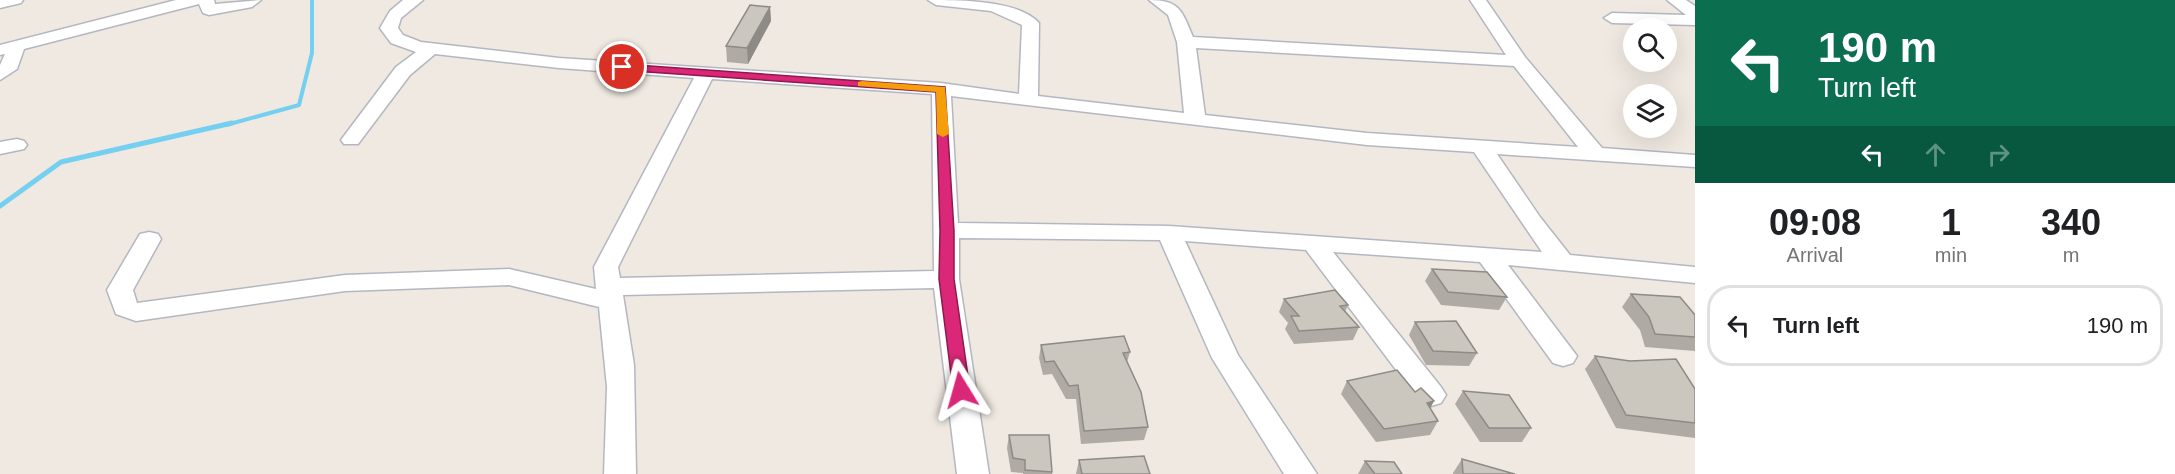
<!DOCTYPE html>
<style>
body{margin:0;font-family:Helvetica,sans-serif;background:#f2f2f2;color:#202124;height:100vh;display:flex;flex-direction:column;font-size:22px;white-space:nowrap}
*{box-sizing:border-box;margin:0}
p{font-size:20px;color:#757577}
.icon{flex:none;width:33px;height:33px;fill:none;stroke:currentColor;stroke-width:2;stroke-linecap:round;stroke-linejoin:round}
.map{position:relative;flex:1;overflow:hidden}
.sheet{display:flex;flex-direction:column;background:#fff;width:480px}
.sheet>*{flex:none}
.guide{background:#0b6e4f;color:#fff;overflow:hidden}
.buttons{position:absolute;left:1623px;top:18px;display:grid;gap:12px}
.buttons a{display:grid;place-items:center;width:54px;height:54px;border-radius:50%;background:#fff;box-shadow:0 6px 24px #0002;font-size:30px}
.pin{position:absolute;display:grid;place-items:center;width:51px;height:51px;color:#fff;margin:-26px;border:3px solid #fff;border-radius:50%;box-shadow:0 2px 6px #0007}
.me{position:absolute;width:66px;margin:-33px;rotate:352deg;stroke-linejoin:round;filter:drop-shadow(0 0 4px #0008)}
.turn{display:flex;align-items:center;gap:21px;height:126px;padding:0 24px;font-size:27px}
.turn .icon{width:78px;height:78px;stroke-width:2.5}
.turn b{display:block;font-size:42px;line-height:51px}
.lanes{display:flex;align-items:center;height:57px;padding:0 24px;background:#0003;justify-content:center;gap:30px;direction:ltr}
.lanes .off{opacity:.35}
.eta{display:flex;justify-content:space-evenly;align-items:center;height:102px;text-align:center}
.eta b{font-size:36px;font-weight:600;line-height:42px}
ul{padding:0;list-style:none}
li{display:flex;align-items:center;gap:18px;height:81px;margin:0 12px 9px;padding:0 12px;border:3px solid #e0e0e0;border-radius:24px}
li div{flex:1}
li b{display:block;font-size:22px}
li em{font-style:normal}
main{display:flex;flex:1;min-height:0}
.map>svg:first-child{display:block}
</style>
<main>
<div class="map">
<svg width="1695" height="474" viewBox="0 0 1695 474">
<rect width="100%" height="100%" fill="#efe9e1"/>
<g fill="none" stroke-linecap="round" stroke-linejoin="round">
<!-- stream-far1 -->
<polyline stroke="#75cff0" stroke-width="4" points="226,125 299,105 312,53 312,0"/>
<!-- stream -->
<polyline stroke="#75cff0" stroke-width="5" points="0,206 61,162 232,123"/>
<defs>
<g id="minor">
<polygon points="0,0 23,0 21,3 0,8"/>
<polygon points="176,0 214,0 215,4 261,0 252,7 209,15 203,13 199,4 24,49 17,69 0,80 0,65 5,54 0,55 0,45"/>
<path d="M403 0H423L401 18 398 28 403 35 421 42 559 58 941 83 1019 94 1022 25 991 11 936 5 928 0C959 0 1019 0 1039 23L1038 96 1184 113 1177 42 1168 15 1149 0C1180 0 1182 11 1193 37L1506 55 1470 0H1486L1525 57 1602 148 1695 155V167L1497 154 1540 217 1570 255 1695 267V283L1508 265 1577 356 1573 363 1563 366 1553 363 1480 262 1333 252 1441 387 1446 395 1441 403 1431 406 1421 403 1306 250 1185 241 1238 355 1317 474H1284L1212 358 1160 240 959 238V279L989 474H957L934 288 623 295 634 365 636 474H604L607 387 599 307 509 285 345 291 136 321 116 314 107 290 140 234 149 232 158 234 161 239 133 290 137 303 345 275 509 269 596 289 594 267 694 78 559 68 435 54 410 75 358 144H344L341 140 396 67 416 52 391 43 380 28 390 11ZM1196 48 1514 66 1578 147 1367 133 1205 115ZM712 79 932 94 934 271 620 278 618 267ZM951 96 1367 145 1474 152 1542 252 1169 226 958 223Z"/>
<polygon points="1667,0 1686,0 1695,6 1695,25 1612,23 1604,18 1612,13 1686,15"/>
<polygon points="17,139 24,141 27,145 24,149 0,154 0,142"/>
</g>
</defs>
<!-- minor casing -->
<use href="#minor" stroke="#b4b7c1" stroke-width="3"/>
<!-- minor -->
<use href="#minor" fill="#fff" fill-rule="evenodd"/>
</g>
<!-- wall -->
<g fill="#afaba4">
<polygon points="770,7 771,21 748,64 727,62 726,46"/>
<polygon points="1432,269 1507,297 1499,310 1441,305 1425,281"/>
<polygon points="1631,294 1695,315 1695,351 1645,347 1640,330 1622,307"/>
<polygon points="1284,299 1348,305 1345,312 1359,327 1353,340 1294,344 1285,329 1288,323 1279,312"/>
<polygon points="1415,322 1477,353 1469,366 1426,365 1409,335"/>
<polygon points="1041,345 1130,352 1127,362 1148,427 1144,440 1081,444 1076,399 1066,399 1052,374 1043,375 1039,358"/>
<polygon points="1595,356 1695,389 1695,438 1616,428 1585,369"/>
<polygon points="1347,381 1415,392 1434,401 1430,408 1438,421 1430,435 1376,442 1341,394"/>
<polygon points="1463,391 1531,428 1522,442 1480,442 1455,404"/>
<polygon points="1009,435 1052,472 1052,474 1023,474 1023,473 1011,472 1007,448"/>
<polygon points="1462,459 1515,474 1453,474 1453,473"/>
<polygon points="1079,460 1150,474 1076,474"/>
<polygon points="1365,461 1402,474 1358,474"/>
</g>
<!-- shaded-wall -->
<g fill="#8e8b86">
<polygon points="770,7 771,21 748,64 747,48"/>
<polygon points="1434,401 1427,414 1427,403"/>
</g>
<!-- building -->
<g fill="#cbc7bf" stroke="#8e8b86" stroke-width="1.5">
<polygon points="750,5 770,7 747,48 726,46"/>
<polygon points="1432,269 1487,272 1507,297 1448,292"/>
<polygon points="1335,290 1348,305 1340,306 1359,327 1299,331 1291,316 1299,316 1284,299"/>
<polygon points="1631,294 1680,297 1695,315 1695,337 1655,334 1649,317"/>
<polygon points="1456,321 1477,353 1433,351 1415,322"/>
<polygon points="1124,336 1130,352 1123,353 1141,392 1148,427 1084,431 1078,385 1069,386 1054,361 1045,362 1041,345"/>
<polygon points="1595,356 1630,361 1676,359 1695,389 1695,423 1626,415"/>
<polygon points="1397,370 1415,392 1421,388 1434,401 1427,403 1438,421 1384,429 1347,381"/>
<polygon points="1463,391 1509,395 1531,428 1489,428"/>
<polygon points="1009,435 1049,435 1052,472 1025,470 1025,460 1013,458"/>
<polygon points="1144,456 1150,474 1082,474 1079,460"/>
<polygon points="1462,459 1511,473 1515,474 1463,474"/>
<polygon points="1365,461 1394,462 1402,474 1375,474"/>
</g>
<!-- route -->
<polygon fill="#db2777" stroke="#8e194d" stroke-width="1.5" points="622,64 945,87 954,231 954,279 970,390 967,394 956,394 953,390 939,279 940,231 936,92 619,70 619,65"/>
<!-- slow -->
<polygon fill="#f59e0b" points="862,81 945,87 949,134 943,137 937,134 936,92 858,86 858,82"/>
</svg>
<div class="buttons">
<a><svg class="icon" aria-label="search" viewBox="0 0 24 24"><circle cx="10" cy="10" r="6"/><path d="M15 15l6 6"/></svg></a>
<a><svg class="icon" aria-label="layers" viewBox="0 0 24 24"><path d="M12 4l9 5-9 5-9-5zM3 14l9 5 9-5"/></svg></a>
</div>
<div class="pin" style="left:622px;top:67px;background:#d93025"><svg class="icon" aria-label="arrive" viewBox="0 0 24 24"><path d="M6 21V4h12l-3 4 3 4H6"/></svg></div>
<svg class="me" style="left:961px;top:390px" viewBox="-20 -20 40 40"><path d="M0-17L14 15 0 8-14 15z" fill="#db2777" stroke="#fff" stroke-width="4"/></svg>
</div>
<section class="sheet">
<div class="guide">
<div class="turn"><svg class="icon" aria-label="left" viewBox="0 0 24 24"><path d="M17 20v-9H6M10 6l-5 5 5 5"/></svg><div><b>190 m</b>Turn left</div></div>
<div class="lanes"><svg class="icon" aria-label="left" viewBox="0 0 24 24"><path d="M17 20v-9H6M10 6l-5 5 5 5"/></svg><svg class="icon off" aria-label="ahead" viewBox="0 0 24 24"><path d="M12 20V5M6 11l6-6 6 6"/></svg><svg class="icon off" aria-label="right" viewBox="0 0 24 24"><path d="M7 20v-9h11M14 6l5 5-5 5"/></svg></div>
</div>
<div class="eta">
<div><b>09:08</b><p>Arrival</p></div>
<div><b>1</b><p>min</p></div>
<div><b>340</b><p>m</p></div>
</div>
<ul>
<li><svg class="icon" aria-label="left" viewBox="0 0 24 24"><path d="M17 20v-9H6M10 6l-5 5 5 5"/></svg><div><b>Turn left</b></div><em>190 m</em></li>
</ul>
</section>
</main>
